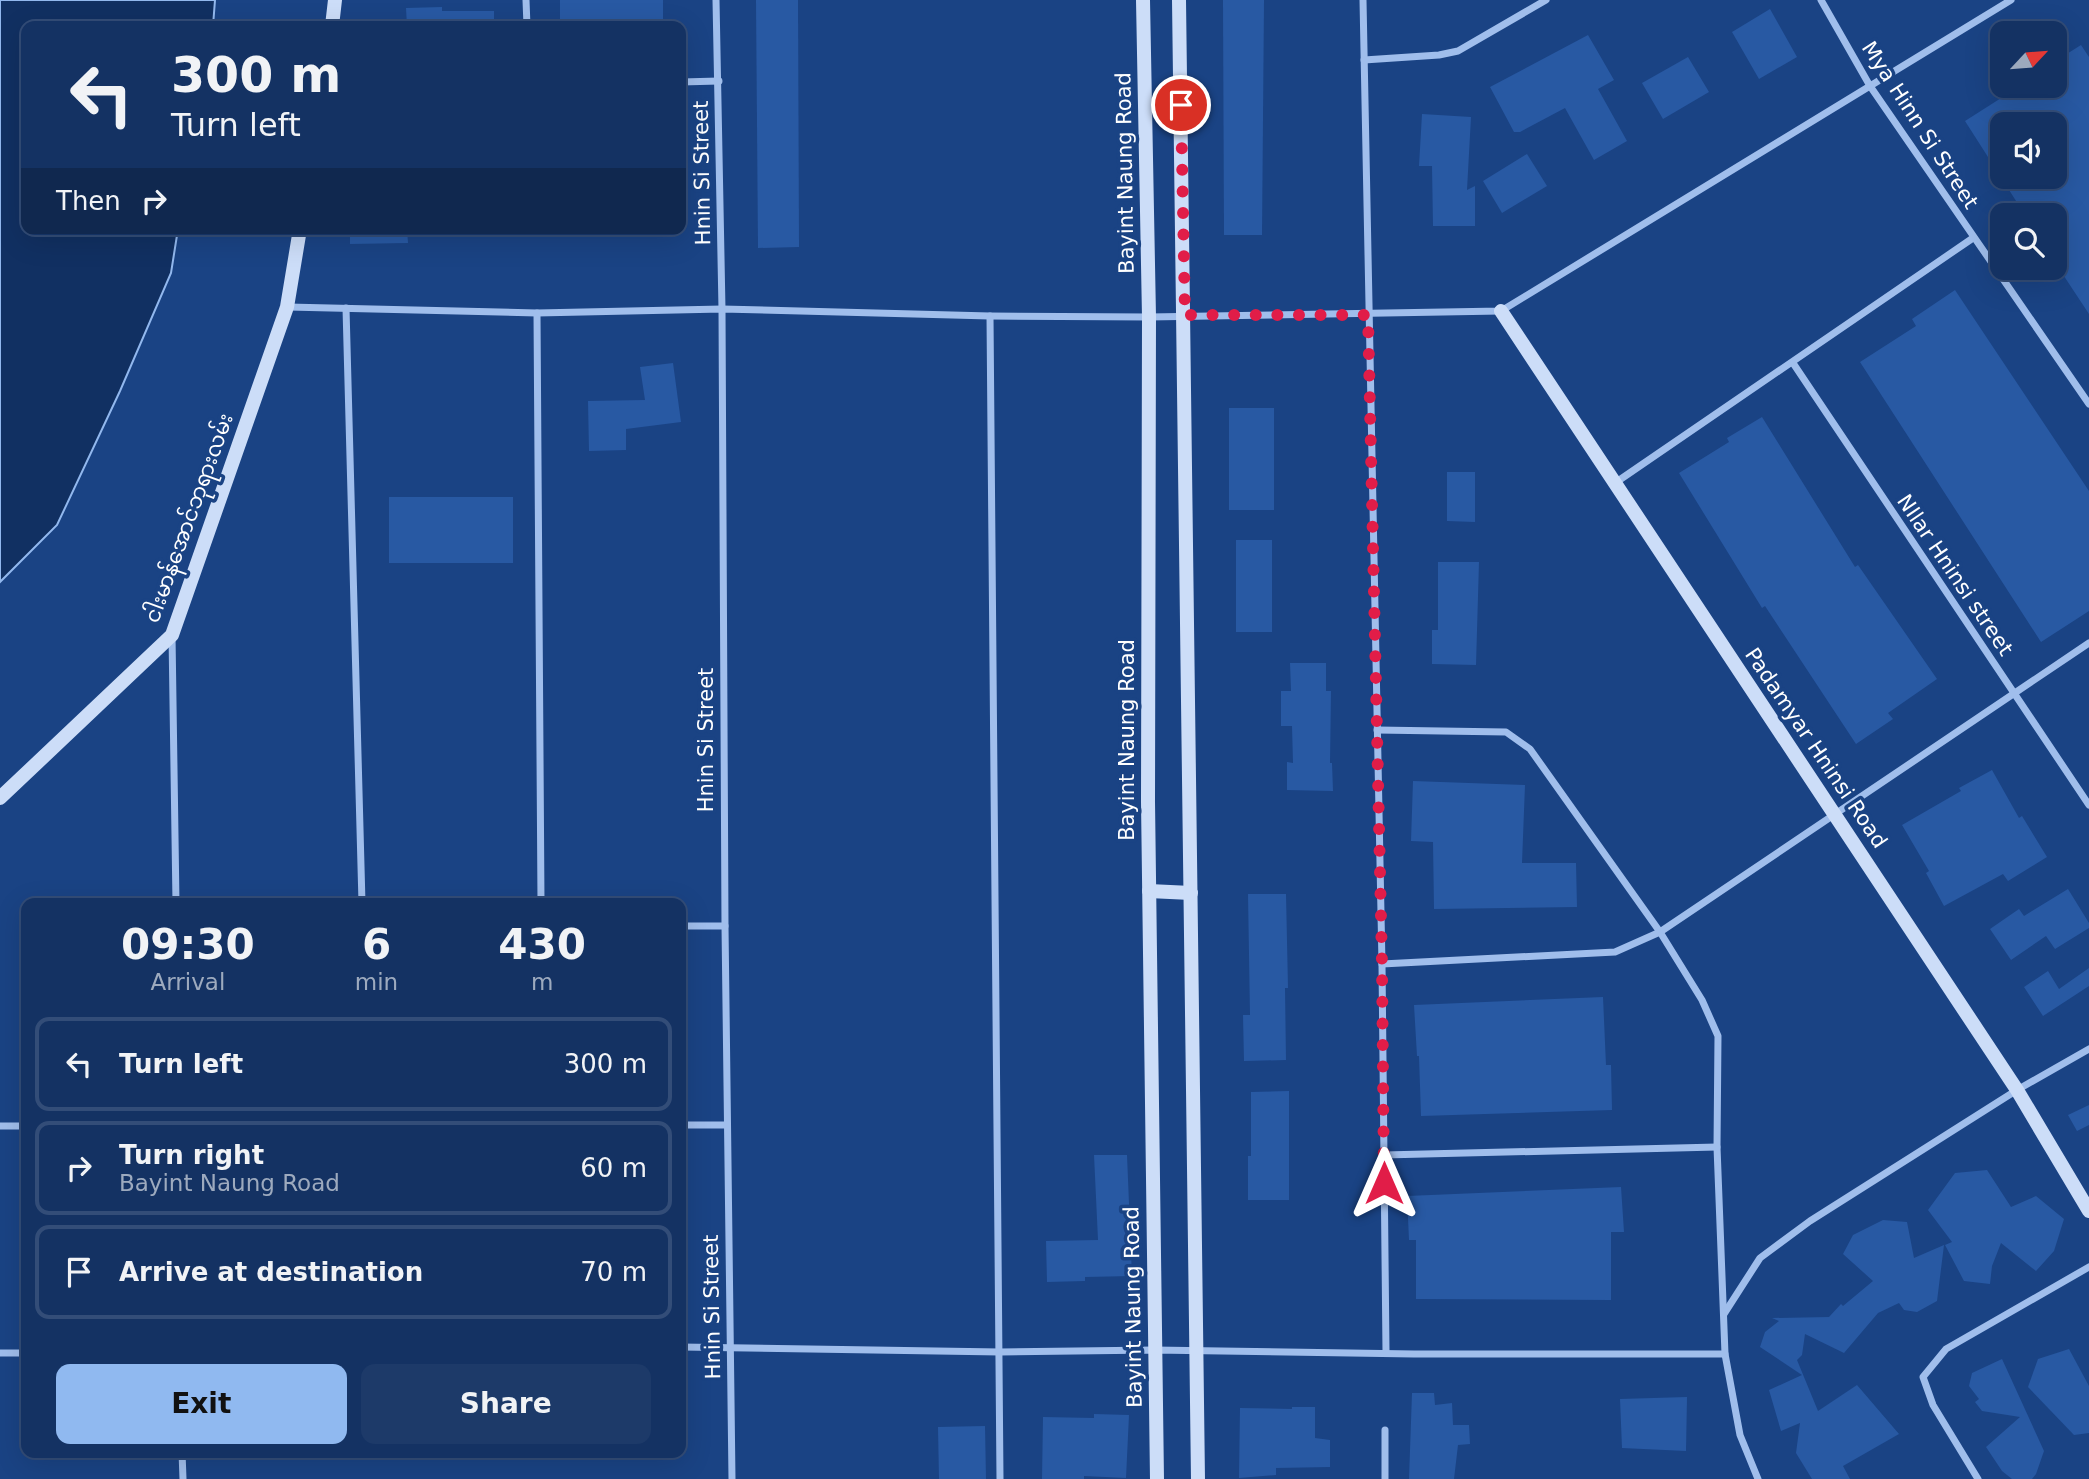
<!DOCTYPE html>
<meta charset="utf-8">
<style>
body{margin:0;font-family:"DejaVu Sans","Noto Sans Myanmar",sans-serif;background:#1d3a69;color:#f1f3f6;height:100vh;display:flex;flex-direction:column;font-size:26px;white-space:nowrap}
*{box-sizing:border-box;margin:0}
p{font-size:23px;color:#9daabe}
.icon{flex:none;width:38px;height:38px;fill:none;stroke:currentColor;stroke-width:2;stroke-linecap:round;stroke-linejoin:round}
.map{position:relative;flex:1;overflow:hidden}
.sheet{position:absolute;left:21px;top:898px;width:665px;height:560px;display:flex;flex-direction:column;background:#143263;border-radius:14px;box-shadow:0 7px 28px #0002,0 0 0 2px #334d78}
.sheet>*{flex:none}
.guide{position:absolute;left:21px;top:21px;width:665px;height:214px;border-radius:14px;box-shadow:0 7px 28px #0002,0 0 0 2px #334d78;background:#143263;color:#f1f3f6;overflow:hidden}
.needle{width:46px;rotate:64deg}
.tools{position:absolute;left:1990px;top:21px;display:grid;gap:14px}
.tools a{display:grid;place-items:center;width:77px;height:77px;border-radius:14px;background:#143263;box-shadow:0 7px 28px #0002,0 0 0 2px #334d78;font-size:35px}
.pin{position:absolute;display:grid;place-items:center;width:60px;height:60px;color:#fff;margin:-30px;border:4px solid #fff;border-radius:50%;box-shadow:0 2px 7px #0007}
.me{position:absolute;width:77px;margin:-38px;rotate:0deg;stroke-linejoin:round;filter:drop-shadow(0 0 5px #0008)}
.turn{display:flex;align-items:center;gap:24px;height:147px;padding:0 35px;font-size:32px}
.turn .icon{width:91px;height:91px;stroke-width:2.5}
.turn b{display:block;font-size:49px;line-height:60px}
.then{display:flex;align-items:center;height:66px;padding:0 35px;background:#0003;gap:14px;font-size:26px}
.eta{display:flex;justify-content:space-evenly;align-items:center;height:119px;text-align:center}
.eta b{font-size:42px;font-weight:600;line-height:49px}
.primary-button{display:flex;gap:14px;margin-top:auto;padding:14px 35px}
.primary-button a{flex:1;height:80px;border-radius:14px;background:#90b9f0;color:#111;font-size:28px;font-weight:600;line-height:80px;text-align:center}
.primary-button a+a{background:#1d3a69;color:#f1f3f6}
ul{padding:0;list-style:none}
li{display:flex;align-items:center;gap:21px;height:94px;margin:0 14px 10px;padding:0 21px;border:4px solid #334d78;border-radius:14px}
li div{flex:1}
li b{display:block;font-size:26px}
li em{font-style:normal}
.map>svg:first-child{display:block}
</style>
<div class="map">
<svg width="2089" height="1479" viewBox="0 0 2089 1479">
<rect width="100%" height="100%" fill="#1a4384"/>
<!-- water -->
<polygon fill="#113062" stroke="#92b8ee" stroke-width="2" points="0,0 215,0 213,26 26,26 26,229 178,229 171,273 120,391 57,525 0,582"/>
<!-- building -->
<g fill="#2859a3" fill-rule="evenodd">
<rect x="560" y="0" width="103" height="26"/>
<polygon points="756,0 798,0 799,247 758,248"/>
<polygon points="1223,0 1264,0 1262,235 1224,235"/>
<polygon points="442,7 442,11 494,11 494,26 407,26 406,8"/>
<polygon points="1770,9 1797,57 1759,79 1732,32"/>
<polygon points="1588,35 1614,80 1598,89 1627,141 1594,160 1565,108 1520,132 1514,132 1490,87"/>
<path d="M2081 45 2089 57V314L2054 261V215H2025L1965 121 2020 86H2054V62ZM2002 124H2054V177H2002Z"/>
<polygon points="1688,57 1709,92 1663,119 1642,83"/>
<polygon points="1422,114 1471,117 1467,190 1475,186 1475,226 1433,226 1432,166 1419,166"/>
<polygon points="1527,154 1547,186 1502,213 1483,181"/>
<polygon points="350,229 407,229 408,243 350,244"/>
<polygon points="1955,290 2089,491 2089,611 2041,642 1860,362 1916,326 1912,319"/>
<polygon points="673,363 681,422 626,429 626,450 589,451 588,401 645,400 640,367"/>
<rect x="1229" y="408" width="45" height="102"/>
<polygon points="1762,417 1855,567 1858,565 1937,679 1888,713 1893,719 1856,744 1765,606 1762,608 1679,473 1729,442 1727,438"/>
<polygon points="1447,472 1475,472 1475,522 1447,521"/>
<rect x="389" y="497" width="124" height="66"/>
<rect x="1236" y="540" width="36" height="92"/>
<polygon points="1438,562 1479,562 1476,665 1432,664 1432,630 1438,630"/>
<polygon points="1290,663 1326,663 1326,691 1331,691 1330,763 1332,763 1333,791 1287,790 1287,762 1293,763 1292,726 1281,726 1281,691 1291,691"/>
<polygon points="1992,770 2019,818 2022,816 2047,857 2008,881 2003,874 1944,906 1926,873 1929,871 1902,825 1961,791 1959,788"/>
<polygon points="1413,781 1525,785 1522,863 1576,863 1577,907 1434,909 1433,842 1411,841"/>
<polygon points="2068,889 2089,923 2089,928 2055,949 2046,936 2011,960 1990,929 2019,909 2024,916"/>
<polygon points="1248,894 1286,894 1288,988 1285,988 1286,1060 1244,1061 1243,1015 1250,1015"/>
<polygon points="2089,968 2089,986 2043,1016 2024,987 2048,971 2059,989"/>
<polygon points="1603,997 1606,1065 1611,1065 1612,1110 1421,1116 1419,1056 1417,1056 1414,1005"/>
<polygon points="1289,1091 1289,1200 1248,1200 1248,1156 1251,1156 1251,1092"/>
<polygon points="2089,1105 2089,1125 2077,1131 2068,1115"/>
<polygon points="1094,1155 1127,1155 1132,1276 1085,1277 1085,1281 1047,1282 1046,1241 1098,1240"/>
<polygon points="1987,1170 2011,1207 2036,1196 2064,1219 2054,1251 2036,1271 2001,1243 1992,1266 1990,1284 1964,1281 1945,1245 1952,1242 1928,1210 1955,1173"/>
<polygon points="1621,1187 1624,1232 1611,1232 1611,1300 1416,1299 1416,1240 1409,1240 1407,1196"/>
<polygon points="1883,1220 1907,1222 1914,1258 1944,1245 1937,1301 1917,1312 1904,1310 1899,1303 1878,1313 1844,1353 1805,1334 1802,1355 1797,1360 1818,1411 1857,1385 1899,1434 1843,1466 1850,1479 1812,1479 1796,1453 1800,1423 1781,1431 1769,1390 1802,1375 1760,1347 1765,1332 1779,1321 1772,1318 1829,1317 1841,1304 1843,1306 1873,1281 1843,1254 1853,1235"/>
<polygon points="2069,1349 2089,1386 2089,1433 2074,1435 2028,1387 2038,1359"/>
<polygon points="2002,1359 2044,1451 2036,1474 2032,1479 2012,1479 2002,1471 1986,1447 2020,1417 1982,1411 1975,1402 1979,1399 1969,1386 1972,1373"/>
<polygon points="1412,1393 1434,1393 1435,1405 1452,1403 1453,1425 1469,1425 1470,1444 1458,1445 1454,1479 1409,1479"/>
<polygon points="1687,1397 1686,1451 1622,1448 1620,1399"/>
<polygon points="1292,1407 1315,1407 1315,1438 1330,1440 1330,1467 1276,1468 1276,1475 1239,1478 1240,1408 1292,1409"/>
<polygon points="1094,1414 1129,1415 1126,1478 1084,1476 1084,1479 1042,1479 1043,1417 1094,1418"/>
<polygon points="985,1426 986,1479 939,1479 938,1427"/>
</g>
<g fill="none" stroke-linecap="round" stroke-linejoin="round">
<!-- street -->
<g stroke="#a0beec" stroke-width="7">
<polyline points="526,0 527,26"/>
<polyline points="716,0 722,309 725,926 732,1479"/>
<polyline points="1363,0 1382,964 1386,1352"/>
<polyline points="1821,0 1870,86 2089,404"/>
<polyline points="1364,60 1439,55 1458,51 1546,0"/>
<polyline points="681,82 719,81"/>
<polyline points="288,307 537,313 722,309 990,316 1149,317 1501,311 2011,0"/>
<polyline points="346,308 362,903"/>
<polyline points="537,313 541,903"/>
<polyline points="990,316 1000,1479"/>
<polyline points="1793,363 2089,805"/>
<polyline points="1615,483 1973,238"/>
<polyline points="172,635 176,903"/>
<polyline points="1377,730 1506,732 1530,749 1660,932 1702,1000 1718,1036 1717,1147 1725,1354 1740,1435 1758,1479"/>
<polyline points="681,926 725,926"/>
<polyline points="1382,964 1615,952 1660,932 2089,643"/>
<polyline points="681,1125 727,1125"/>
<polyline points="0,1126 26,1126"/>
<polyline points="1384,1155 1717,1147"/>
<polyline points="1724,1314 1760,1258 1810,1221 2017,1090 2089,1049"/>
<polyline points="681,1347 1000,1352 1154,1350 1414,1354 1725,1354"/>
<polyline points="0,1353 26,1353"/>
<polyline points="1385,1430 1385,1479"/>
<polyline points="182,1452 183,1479"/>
<polyline points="1978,1479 1933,1405 1923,1377 1946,1349 2089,1267"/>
</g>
<!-- secondary -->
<g stroke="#ccddf8" stroke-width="14">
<polyline points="1143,0 1149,317 1148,802 1157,1479"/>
<polyline points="1179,0 1198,1479"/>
<polyline points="332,26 335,0"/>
<polyline points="1501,311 2017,1090 2089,1211"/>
<polyline points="0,798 172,635 287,307 300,229"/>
<polyline points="1149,891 1191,893"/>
</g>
</g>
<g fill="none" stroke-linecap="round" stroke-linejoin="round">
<!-- route -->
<polyline stroke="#e11d48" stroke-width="12" stroke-dasharray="0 21.6" points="1181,105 1185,315 1368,315 1382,964 1384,1183"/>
</g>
<g text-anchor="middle" stroke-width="7" stroke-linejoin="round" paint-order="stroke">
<!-- street labels -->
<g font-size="21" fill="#fff" stroke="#1a4384">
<text transform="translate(1920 125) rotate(57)" y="7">Mya Hinn Si Street</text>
<text transform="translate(702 173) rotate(-91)" y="7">Hnin Si Street</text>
<text transform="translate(1125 173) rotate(-91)" y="7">Bayint Naung Road</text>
<text transform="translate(189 518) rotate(-70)" y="7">ငါးမာန်အောင်ဘုရားလမ်း</text>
<text transform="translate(1955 575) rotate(56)" y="7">NIlar Hninsi street</text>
<text transform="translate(706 740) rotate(-90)" y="7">Hnin Si Street</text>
<text transform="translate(1127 740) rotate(-90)" y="7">Bayint Naung Road</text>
<text transform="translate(1816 748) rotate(56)" y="7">Padamyar Hninsi Road</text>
<text transform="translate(712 1307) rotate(-91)" y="7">Hnin Si Street</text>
<text transform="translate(1133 1307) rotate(-91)" y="7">Bayint Naung Road</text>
</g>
</g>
</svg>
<div class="tools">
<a><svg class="needle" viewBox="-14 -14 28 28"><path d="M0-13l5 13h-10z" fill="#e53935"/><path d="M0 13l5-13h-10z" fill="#9daabe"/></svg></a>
<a><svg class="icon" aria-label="sound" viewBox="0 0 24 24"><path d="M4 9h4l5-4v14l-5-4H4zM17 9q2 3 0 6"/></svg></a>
<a><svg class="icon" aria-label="search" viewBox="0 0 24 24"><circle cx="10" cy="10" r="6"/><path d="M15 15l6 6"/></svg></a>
</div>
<div class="pin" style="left:1181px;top:105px;background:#d93025"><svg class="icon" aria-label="arrive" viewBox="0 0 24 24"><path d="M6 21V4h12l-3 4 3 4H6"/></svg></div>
<svg class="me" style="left:1384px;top:1183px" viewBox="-20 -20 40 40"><path d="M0-17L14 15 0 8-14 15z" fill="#e11d48" stroke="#fff" stroke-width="4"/></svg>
<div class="guide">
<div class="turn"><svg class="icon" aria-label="left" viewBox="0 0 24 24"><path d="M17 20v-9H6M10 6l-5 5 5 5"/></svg><div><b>300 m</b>Turn left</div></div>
<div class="then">Then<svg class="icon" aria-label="right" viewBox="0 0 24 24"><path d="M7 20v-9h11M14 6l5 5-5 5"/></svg></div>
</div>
<section class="sheet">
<div class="eta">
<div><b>09:30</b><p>Arrival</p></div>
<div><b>6</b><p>min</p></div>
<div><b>430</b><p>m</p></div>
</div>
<ul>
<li><svg class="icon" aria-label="left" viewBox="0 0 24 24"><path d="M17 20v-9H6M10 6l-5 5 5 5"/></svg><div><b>Turn left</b></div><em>300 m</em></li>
<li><svg class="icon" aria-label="right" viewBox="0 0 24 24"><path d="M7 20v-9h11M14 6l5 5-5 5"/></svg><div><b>Turn right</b><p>Bayint Naung Road</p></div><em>60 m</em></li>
<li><svg class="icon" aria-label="arrive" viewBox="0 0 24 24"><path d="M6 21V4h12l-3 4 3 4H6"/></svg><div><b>Arrive at destination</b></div><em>70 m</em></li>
</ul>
<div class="primary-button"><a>Exit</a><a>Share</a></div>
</section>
</div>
